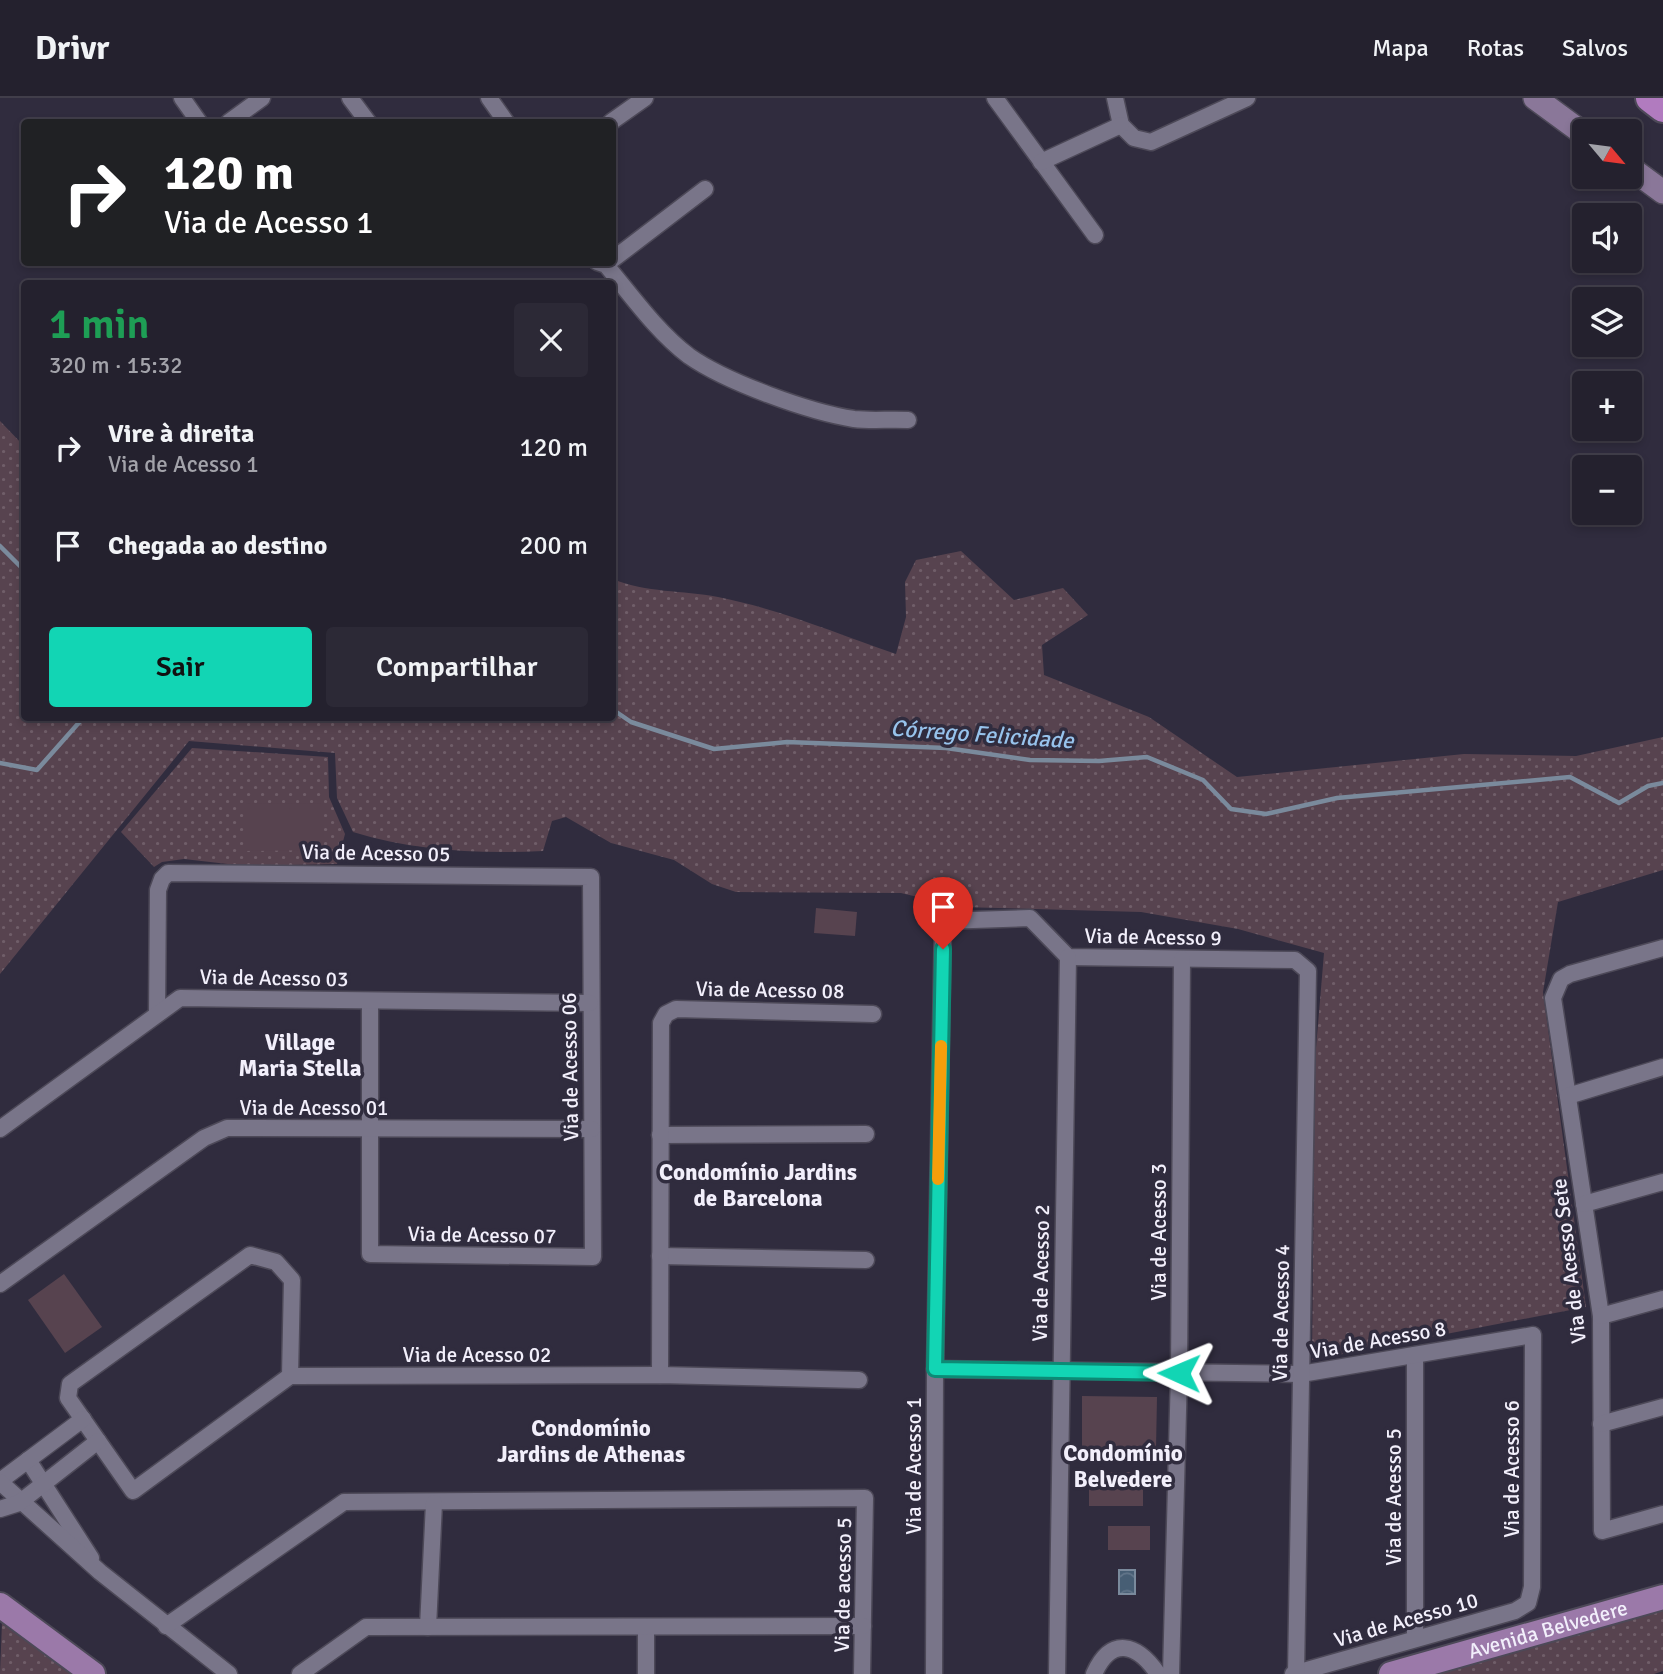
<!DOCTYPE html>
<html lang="pt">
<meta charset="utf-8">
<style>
body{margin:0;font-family:Signika,sans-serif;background:#2c2936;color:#f1f3f6;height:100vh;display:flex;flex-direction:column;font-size:26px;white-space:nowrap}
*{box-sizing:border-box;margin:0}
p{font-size:23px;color:#a3a3aa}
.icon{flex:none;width:38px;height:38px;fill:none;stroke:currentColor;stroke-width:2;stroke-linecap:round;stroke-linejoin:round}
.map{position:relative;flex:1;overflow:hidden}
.details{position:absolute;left:21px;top:182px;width:595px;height:441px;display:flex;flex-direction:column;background:#24212e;border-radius:7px;box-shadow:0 4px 10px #0003,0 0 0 2px #413e4a}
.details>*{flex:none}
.guide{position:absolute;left:21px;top:21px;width:595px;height:147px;border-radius:7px;box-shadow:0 4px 10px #0003,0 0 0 2px #413e4a;background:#202124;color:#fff;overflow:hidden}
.needle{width:46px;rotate:119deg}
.controls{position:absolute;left:1572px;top:21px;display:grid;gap:14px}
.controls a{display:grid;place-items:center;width:70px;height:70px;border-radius:7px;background:#24212e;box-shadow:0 4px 10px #0003,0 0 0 2px #413e4a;font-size:35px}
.pin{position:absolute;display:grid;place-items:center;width:60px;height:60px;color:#fff;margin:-72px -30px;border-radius:50% 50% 50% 0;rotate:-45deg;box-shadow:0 0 7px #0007}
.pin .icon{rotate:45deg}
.me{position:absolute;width:77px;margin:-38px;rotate:271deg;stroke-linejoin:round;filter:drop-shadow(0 0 5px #0008)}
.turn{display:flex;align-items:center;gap:24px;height:147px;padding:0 28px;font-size:32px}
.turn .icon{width:91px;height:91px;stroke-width:2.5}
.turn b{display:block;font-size:49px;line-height:60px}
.round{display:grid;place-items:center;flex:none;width:74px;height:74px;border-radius:7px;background:#2c2936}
.summary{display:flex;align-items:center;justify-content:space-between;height:119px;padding:0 28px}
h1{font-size:42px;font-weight:600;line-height:52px;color:#1e9e55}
.action{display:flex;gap:14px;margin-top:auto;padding:14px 28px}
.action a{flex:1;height:80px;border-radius:7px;background:#12d5b4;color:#111;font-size:28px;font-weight:600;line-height:80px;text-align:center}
.action a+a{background:#2c2936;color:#f1f3f6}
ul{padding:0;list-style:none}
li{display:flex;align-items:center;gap:21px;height:98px;padding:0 28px}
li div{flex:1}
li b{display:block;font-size:26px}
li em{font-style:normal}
header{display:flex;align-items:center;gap:42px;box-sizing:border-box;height:98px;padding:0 35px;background:#24212e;border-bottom:2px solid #413e4a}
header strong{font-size:33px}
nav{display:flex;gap:38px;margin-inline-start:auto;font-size:24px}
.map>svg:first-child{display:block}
</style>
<header>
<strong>Drivr</strong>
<nav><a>Mapa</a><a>Rotas</a><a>Salvos</a></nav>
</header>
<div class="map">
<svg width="1663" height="1576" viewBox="0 0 1663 1576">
<defs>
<pattern id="grass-dots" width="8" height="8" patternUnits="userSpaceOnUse" patternTransform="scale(1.75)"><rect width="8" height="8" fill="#57434f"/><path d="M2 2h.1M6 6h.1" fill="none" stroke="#705e69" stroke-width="1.8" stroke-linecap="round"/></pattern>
<pattern id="water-waves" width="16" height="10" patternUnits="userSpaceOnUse" patternTransform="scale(1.75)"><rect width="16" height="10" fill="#475e74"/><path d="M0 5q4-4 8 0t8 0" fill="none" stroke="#627589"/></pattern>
</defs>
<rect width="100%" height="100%" fill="#302c3e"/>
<!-- grass -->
<g fill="url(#grass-dots)">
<path d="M0 323 24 348V620H612L613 481C646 495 682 492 718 499 779 511 838 536 896 556L906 519 905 484 916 462 961 453 1014 502 1063 490 1088 517 1042 547 1044 577 1149 619 1237 679 1464 656 1576 658 1663 639V772L1558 804 1543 894 1586 1209 1312 1262 1315 962 1324 855 1238 831 1141 814 959 809 901 795 736 794 712 786 674 762 611 745 566 719 552 723 543 753C478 756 415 753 353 734L337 700 335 655 189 643 0 876Z"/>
<polygon points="192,650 328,659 329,699 345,736 337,766 245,768 184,761 162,764 154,769 121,734"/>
<polygon points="1663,1509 1663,1573 1654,1576 1430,1576"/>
<polygon points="2,1524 81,1576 0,1576"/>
</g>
<!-- park -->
<g fill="#57434f">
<polygon points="321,705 321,752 245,753 245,706"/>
<polygon points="816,810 857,814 855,838 814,835"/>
<polygon points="64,1176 102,1229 65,1255 28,1202"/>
<polygon points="1082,1298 1157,1299 1156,1351 1082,1350"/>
<rect x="1089" y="1374" width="54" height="34"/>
<rect x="1108" y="1428" width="42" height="24"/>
</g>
<!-- water -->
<rect fill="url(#water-waves)" stroke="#7a8a9c" stroke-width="2" x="1119" y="1472" width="16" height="24"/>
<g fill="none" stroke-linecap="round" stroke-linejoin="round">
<!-- stream -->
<g stroke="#7a8a9c" stroke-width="4.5">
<polyline points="0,448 24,472"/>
<polyline points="612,611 631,624 714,651 787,644 946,650 1030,662 1099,663 1147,659 1203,682 1231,711 1266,716 1337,700 1570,679 1619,705 1648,688 1663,685"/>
<polyline points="0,665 37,672 83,620"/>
</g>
<defs>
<g id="street">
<polyline points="182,0 199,24"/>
<polyline points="350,0 368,24"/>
<polyline points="489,0 506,24"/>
<polyline points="995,0 1095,137"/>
<polyline points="1115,0 1121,27 1134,40 1151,44 1247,0"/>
<polyline points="229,24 262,0"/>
<polyline points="611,24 645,0"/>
<polyline points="1041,64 1121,27"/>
<polyline points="612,162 705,91"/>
<path d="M597 164 606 167C631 197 657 234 689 258 726 284 809 314 854 321 871 323 890 321 908 322"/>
<polyline points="1663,850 1570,876 1561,881 1553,900 1601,1218 1602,1433 1663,1416"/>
<polyline points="157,916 158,792 162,781 168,775 591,779 593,1159 370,1156 370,903"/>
<polyline points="1568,998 1663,969"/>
<polyline points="0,1031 180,900 590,905"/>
<polyline points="660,1037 866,1036"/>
<polyline points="1584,1106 1663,1084"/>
<polyline points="660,1158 866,1162"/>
<polyline points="0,1186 204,1040 227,1030 592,1031"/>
<polyline points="1601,1218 1663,1201"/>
<polyline points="1415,1257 1415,1540"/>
<polyline points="935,1271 1301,1276 1533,1237 1532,1489 1528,1505 1515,1513 1293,1576"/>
<polyline points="660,1277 661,925 666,916 676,911 873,916"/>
<polyline points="290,1278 292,1182 276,1164 250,1157 70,1286 68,1300 133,1393 290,1278 660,1277 859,1282"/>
<polyline points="1601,1326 1663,1309"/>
<polyline points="28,1362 91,1460"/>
<polyline points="0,1383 83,1321"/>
<polyline points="0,1384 100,1474 229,1576"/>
<polyline points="0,1411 19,1405 98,1343"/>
<polyline points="166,1528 344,1404 865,1400 862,1576"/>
<polyline points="428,1529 434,1405"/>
<polyline points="646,1530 646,1576"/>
<polyline points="300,1576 366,1529 863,1528"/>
<polyline points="934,1576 935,1271 943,823 1030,820 1068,859 1295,862 1308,873 1296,1576"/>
<polyline points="1057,1576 1068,859"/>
<path d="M1094 1576C1111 1538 1137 1545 1158 1576"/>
<polyline points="1171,1576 1179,1275 1182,861"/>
</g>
<g id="secondary">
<polyline points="1535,0 1584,36"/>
<polyline points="1629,69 1663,94"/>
</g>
<g id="primary">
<polyline points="0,1507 93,1576"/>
<path id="s1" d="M1391 1576 1663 1499"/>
</g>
<polyline id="highway" points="1650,0 1663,10"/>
</defs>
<!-- street casing -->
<use href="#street" stroke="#4d4958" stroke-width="19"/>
<!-- secondary casing -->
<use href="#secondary" stroke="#4d4958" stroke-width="26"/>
<!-- primary casing -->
<use href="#primary" stroke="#4d4958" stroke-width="28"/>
<!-- highway casing -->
<use href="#highway" stroke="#4d4958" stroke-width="32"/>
<!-- street -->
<use href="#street" stroke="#797589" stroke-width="16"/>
<!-- secondary -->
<use href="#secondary" stroke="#8a7799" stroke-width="23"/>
<!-- primary -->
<use href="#primary" stroke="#9b79a9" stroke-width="24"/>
<!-- highway -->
<use href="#highway" stroke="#b17bbf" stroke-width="28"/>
</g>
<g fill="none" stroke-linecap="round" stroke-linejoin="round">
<defs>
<polyline id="route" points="943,851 935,1271 1179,1275"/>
</defs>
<!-- route casing -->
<use href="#route" stroke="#0c8a75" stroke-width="18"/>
<!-- route -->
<use href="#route" stroke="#12d5b4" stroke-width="12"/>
<!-- slow -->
<polyline stroke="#f59e0b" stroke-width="12" points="938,1081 941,948"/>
</g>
<g text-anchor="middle" stroke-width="7" stroke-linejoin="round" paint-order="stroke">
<!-- street labels -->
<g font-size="21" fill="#f2effb" stroke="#302c3e">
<text transform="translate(376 755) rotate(1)" y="7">Via de Acesso 05</text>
<text transform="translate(1153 839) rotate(1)" y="7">Via de Acesso 9</text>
<text transform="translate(274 880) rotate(1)" y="7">Via de Acesso 03</text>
<text transform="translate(770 892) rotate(1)" y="7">Via de Acesso 08</text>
<text transform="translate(570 969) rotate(-91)" y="7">Via de Acesso 06</text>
<text x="314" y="1017">Via de Acesso 01</text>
<text transform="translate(1159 1134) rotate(-90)" y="7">Via de Acesso 3</text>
<text transform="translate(482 1137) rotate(1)" y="7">Via de Acesso 07</text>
<text transform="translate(1569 1163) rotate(-97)" y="7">Via de Acesso Sete</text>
<text transform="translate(1041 1175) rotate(-89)" y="7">Via de Acesso 2</text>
<text transform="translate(1281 1215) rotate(-89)" y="7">Via de Acesso 4</text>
<text transform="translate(1378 1242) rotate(-10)" y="7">Via de Acesso 8</text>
<text x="477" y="1264">Via de Acesso 02</text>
<text transform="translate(914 1368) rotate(-90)" y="7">Via de Acesso 1</text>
<text transform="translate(1512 1371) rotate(-90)" y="7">Via de Acesso 6</text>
<text transform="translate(1394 1399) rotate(-90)" y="7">Via de Acesso 5</text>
<text transform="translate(843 1487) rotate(-89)" y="7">Via de acesso 5</text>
<text transform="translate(1406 1522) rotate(-16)" y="7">Via de Acesso 10</text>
<text dy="7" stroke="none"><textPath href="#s1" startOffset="163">Avenida Belvedere</textPath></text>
</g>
<!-- water labels -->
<g font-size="23" font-style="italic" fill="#97c3ec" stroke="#302c3e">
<text transform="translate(982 636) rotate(4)" y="8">Córrego Felicidade</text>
</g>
<!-- neighbourhood labels -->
<g font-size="23" font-weight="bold" fill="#f2effb" stroke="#302c3e">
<text x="300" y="952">Village<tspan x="300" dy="26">Maria Stella</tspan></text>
<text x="758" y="1082">Condomínio Jardins<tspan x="758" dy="26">de Barcelona</tspan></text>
<text x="591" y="1338">Condomínio<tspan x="591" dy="26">Jardins de Athenas</tspan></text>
<text x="1123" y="1363">Condomínio<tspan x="1123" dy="26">Belvedere</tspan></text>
</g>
</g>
</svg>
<div class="controls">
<a><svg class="needle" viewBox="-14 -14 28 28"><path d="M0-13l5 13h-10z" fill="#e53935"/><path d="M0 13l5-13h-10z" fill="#a3a3aa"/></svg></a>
<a><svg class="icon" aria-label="sound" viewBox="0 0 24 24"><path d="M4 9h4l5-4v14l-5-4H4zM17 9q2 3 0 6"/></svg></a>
<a><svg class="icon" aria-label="layers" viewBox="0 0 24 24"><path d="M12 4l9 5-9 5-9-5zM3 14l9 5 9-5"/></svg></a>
<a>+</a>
<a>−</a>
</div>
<div class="pin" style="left:943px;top:851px;background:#d93025"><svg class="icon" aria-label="arrive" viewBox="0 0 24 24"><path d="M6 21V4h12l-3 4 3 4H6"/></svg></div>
<svg class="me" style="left:1179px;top:1275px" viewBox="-20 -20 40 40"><path d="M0-17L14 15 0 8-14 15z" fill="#12d5b4" stroke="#fff" stroke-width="4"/></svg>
<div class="guide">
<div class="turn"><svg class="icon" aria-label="right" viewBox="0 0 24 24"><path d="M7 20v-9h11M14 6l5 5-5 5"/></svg><div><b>120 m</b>Via de Acesso 1</div></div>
</div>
<section class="details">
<div class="summary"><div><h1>1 min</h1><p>320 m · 15:32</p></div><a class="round"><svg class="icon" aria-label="close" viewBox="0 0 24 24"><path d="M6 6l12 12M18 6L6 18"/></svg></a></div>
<ul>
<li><svg class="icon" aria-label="right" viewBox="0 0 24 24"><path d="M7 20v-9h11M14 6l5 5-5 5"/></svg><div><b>Vire à direita</b><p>Via de Acesso 1</p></div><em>120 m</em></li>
<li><svg class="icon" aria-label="arrive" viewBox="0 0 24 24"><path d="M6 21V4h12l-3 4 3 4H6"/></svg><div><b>Chegada ao destino</b></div><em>200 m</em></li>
</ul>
<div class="action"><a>Sair</a><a>Compartilhar</a></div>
</section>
</div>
